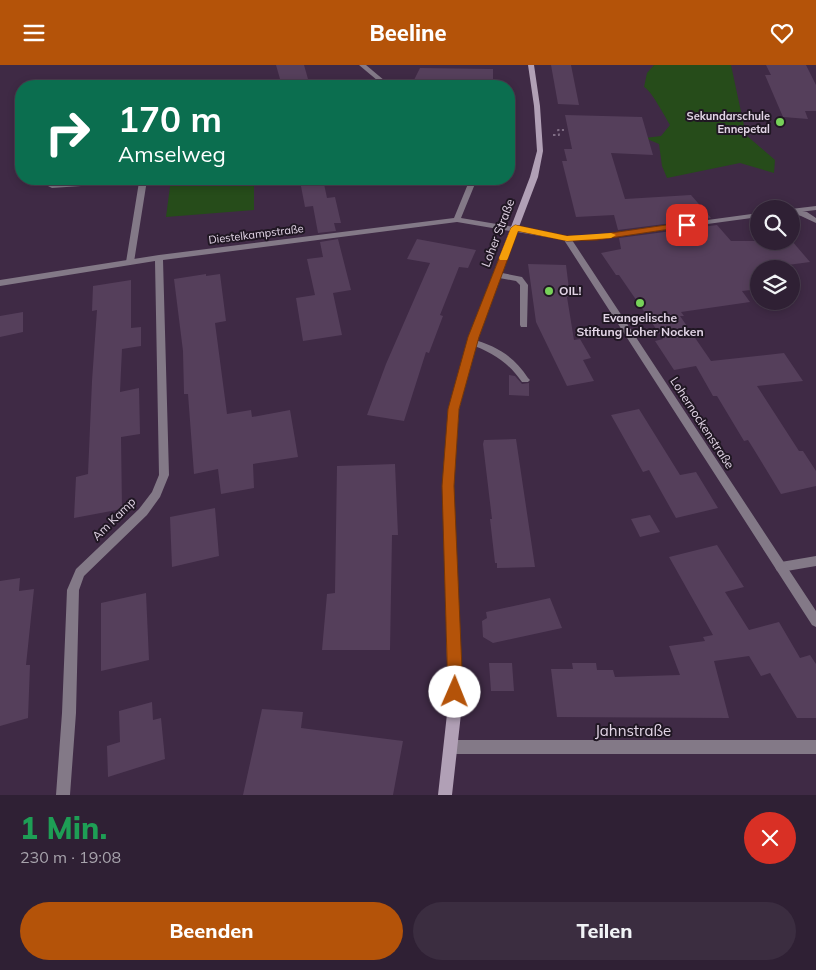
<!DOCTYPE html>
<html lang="de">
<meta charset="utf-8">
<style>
body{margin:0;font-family:Mulish,sans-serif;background:#3b2d40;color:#f1f3f6;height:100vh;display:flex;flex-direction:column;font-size:19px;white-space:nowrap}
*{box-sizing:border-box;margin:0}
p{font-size:16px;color:#a7a3ac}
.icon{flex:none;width:28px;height:28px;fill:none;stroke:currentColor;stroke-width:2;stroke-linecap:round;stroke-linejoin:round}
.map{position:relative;height:730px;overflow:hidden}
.sheet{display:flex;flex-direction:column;background:#2f2034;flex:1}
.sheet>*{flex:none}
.banner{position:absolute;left:15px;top:15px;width:500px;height:105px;border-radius:20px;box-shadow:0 2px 8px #0003,0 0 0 1px #4a3e4f;background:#0b6e4f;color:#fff;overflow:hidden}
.fabs{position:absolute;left:750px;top:135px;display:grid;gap:10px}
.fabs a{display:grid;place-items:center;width:50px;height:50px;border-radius:50%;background:#2f2034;box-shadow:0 2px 8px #0003,0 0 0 1px #4a3e4f;font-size:25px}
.pin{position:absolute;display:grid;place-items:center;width:42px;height:42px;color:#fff;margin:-21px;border-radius:10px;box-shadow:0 2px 8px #0006}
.me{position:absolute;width:55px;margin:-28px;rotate:1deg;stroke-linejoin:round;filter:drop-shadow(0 0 4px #0008)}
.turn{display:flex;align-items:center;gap:18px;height:105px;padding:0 20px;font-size:22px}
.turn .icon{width:65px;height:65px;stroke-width:2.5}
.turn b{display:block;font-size:35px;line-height:42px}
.round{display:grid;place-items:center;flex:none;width:52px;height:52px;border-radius:26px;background:#3b2d40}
.overview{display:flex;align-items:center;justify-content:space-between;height:85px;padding:0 20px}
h1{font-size:30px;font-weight:800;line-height:38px;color:#1e9e55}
.cta{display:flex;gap:10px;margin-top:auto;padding:10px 20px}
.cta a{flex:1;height:58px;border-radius:30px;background:#b45309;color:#fff;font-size:20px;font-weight:800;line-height:58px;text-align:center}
.cta a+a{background:#3b2d40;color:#f1f3f6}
header{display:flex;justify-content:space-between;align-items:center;height:65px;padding:0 20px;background:#b45309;color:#fff;font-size:22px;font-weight:800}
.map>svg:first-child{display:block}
</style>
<header><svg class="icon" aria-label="menu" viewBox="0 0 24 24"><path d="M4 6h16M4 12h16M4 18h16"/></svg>Beeline<svg class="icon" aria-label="heart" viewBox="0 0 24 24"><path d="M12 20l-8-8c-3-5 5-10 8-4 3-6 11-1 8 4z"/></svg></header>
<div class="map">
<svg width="816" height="730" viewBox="0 0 816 730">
<rect width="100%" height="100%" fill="#3f2a45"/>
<!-- green -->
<g fill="#264c1a">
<path d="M654 0H731L746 70 775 95 774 108 740 98 667 113 662 101 659 79 645 73 661 71 670 60C665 52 651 25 644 22L647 8Z"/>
<polygon points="171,114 254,114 254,145 166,152"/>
</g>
<!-- building -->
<g fill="#553f5b">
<polygon points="276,0 304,0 310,21 282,21"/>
<polygon points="551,0 571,0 579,40 558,39"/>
<polygon points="766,0 806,0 816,20 816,46 805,46 808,54 783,52 765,10 771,10"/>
<polygon points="420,3 493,4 493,21 411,21"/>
<polygon points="565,50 642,52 653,90 611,88 625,134 691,130 711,153 618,165 614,150 576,152 562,96 567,96 564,84 572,84"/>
<polygon points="323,114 327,133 335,132 341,158 334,158 336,166 318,168 313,141 305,142 300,116"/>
<polygon points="717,160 731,176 792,176 810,197 759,204 759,224 742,226 750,237 681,247 684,251 680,251 711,296 784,288 803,316 757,321 799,386 803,386 816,406 816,421 781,429 753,383 748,375 744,376 717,331 713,331 696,301 674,305 655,276 663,274 619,210 616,210 601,188 621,184 619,173"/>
<polygon points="338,174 351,225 333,228 342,270 303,276 296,233 315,230 307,194 323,192 320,177"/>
<polygon points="417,174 476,185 468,203 459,202 440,250 443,251 429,288 426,287 404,356 367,350 386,299 430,198 407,194"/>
<polygon points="528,199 566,200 570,232 567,232 574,275 580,274 591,293 583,295 594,316 567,321 536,257"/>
<polygon points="206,209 206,211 220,209 226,256 215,258 227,349 251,345 252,352 290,345 298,392 253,399 254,423 221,429 218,404 194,409 188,329 184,329 183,286 174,214"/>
<polygon points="131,215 131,263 141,262 141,281 122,284 120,327 139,323 140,369 121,372 122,444 74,453 76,412 88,409 92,316 97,245 92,246 93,221"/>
<polygon points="23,247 23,267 0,272 0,251"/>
<polygon points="509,310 515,311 522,319 529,318 529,331 509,330"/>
<polygon points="639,344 680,410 696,407 718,443 676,453 649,405 643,407 611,350"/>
<polygon points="516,374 535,502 497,503 497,498 495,498 490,454 492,454 483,379 484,375"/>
<polygon points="395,399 398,470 392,470 390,585 322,585 327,529 335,528 337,401"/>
<polygon points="215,443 219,491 172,502 170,452"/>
<polygon points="650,450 660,467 640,472 631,454"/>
<polygon points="717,480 744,522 725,527 749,565 779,557 800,593 810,590 816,599 816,653 797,653 770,608 761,611 749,591 714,596 729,653 557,652 551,604 573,604 572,598 596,598 597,605 613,605 615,612 680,610 669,581 705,576 703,572 713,570 669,492"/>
<polygon points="20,513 19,526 34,524 26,600 30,600 28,653 0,661 0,516"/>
<polygon points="146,528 149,595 101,606 101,538"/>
<polygon points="550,533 562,563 493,578 483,572 482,556 487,553 486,547"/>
<polygon points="489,598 512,598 514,626 491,626"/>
<polygon points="152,637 153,655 161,653 165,694 108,712 107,681 120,677 119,646"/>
<polygon points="262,644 303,647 301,663 403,676 393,730 243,730"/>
</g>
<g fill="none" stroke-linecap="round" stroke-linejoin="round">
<!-- path -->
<polyline stroke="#7e6c83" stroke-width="2" stroke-dasharray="2.5 2.5" stroke-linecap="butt" points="553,70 559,70 558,65 564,65"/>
<!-- lane -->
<g fill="#837987" fill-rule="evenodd">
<polygon points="129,114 147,115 134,197 130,200 126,197 139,117 52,123 48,121 52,119"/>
<polygon points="816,141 816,145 791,148 791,144"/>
<polygon points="497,207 522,212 528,220 527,262 521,262 520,260 520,220 516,216 494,212 493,210"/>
<path d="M472 274C496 281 514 291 528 313L530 315 528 317H522C508 297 492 287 469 279L467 277Z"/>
<polygon points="816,491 816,501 781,507 777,506 775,502 777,498 781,497"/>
</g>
<!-- street -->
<g fill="#837987" fill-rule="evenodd">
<polygon points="359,0 366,0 391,21 384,21"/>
<polygon points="470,114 477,114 461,153 567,171 597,170 759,148 759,152 597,174 572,175 816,546 816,562 812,560 564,175 457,157 163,195 169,410 160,432 147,450 84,511 79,525 76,648 70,730 56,730 62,648 67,525 76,504 139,444 152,427 159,410 155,196 0,221 0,215 159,190 454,153"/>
<polygon points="791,144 807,147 816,153 816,158 801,151 791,148"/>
<polygon points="451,675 816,675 816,689 451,689 446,687 444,682 446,677"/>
</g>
<!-- secondary -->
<polygon fill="#b1a0b6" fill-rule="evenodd" points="528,0 534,0 540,41 543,86 538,112 477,272 459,344 453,421 462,640 452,730 438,730 448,640 443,421 449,344 469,272 530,112 537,86 534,41"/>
</g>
<!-- route -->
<polygon fill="#b45309" stroke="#753606" points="687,157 690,158 690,161 597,175 567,176 518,166 479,272 459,344 454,421 463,627 460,632 455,634 450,632 448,627 442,421 448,344 468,272 511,163 515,160 567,171 597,170"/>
<!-- slow -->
<polygon fill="#f59e0b" points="515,160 567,171 611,168 616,170 611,173 567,176 518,166 508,193 507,195 500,195 499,193 511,163"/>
<!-- markers -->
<g fill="#77d259" stroke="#201723" stroke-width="2">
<circle cx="780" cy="57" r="5"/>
<circle cx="549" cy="226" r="5"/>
<circle cx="640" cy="238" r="5"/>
</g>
<g text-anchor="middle" stroke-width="4" stroke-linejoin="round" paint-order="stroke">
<!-- far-poi labels -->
<g font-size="11" font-weight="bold" fill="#e2d5e6" stroke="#201723" text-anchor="end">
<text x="770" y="55">Sekundarschule<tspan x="770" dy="13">Ennepetal</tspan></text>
</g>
<!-- far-street labels -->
<g font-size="11" fill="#e2d5e6" stroke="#201723">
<text transform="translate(256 169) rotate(-7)" y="4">Diestelkampstraße</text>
</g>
<!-- street labels -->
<g font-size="12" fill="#e2d5e6" stroke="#201723">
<text transform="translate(498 168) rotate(-69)" y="4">Loher Straße</text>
<text transform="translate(702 358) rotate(57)" y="4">Lohernockenstraße</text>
<text transform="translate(114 454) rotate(-45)" y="4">Am Kamp</text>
</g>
<!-- poi labels -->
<g font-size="12" font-weight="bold" fill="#e2d5e6" stroke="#201723" text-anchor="start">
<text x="559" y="230">OIL!</text>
<text x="640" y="257" text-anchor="middle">Evangelische<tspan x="640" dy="14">Stiftung Loher Nocken</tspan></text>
</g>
<!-- near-street labels -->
<g font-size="15" fill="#e2d5e6" stroke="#201723">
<text x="633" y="671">Jahnstraße</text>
</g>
</g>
</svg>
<div class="fabs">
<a><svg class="icon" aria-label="search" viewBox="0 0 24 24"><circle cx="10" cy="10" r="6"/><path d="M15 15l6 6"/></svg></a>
<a><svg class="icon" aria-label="layers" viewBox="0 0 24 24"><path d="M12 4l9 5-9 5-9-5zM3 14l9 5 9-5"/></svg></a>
</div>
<div class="pin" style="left:687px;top:160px;background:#d93025"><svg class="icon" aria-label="arrive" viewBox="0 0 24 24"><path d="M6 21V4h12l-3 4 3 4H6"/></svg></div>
<svg class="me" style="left:455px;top:627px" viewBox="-20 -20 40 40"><circle r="19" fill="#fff"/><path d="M0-13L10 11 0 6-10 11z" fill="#b45309"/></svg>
<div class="banner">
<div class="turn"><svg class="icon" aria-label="right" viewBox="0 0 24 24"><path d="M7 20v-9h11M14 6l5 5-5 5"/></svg><div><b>170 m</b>Amselweg</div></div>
</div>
</div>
<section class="sheet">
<div class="overview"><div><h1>1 Min.</h1><p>230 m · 19:08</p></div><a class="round" style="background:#d93025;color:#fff"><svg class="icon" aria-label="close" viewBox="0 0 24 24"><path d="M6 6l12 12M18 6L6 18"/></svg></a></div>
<div class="cta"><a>Beenden</a><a>Teilen</a></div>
</section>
